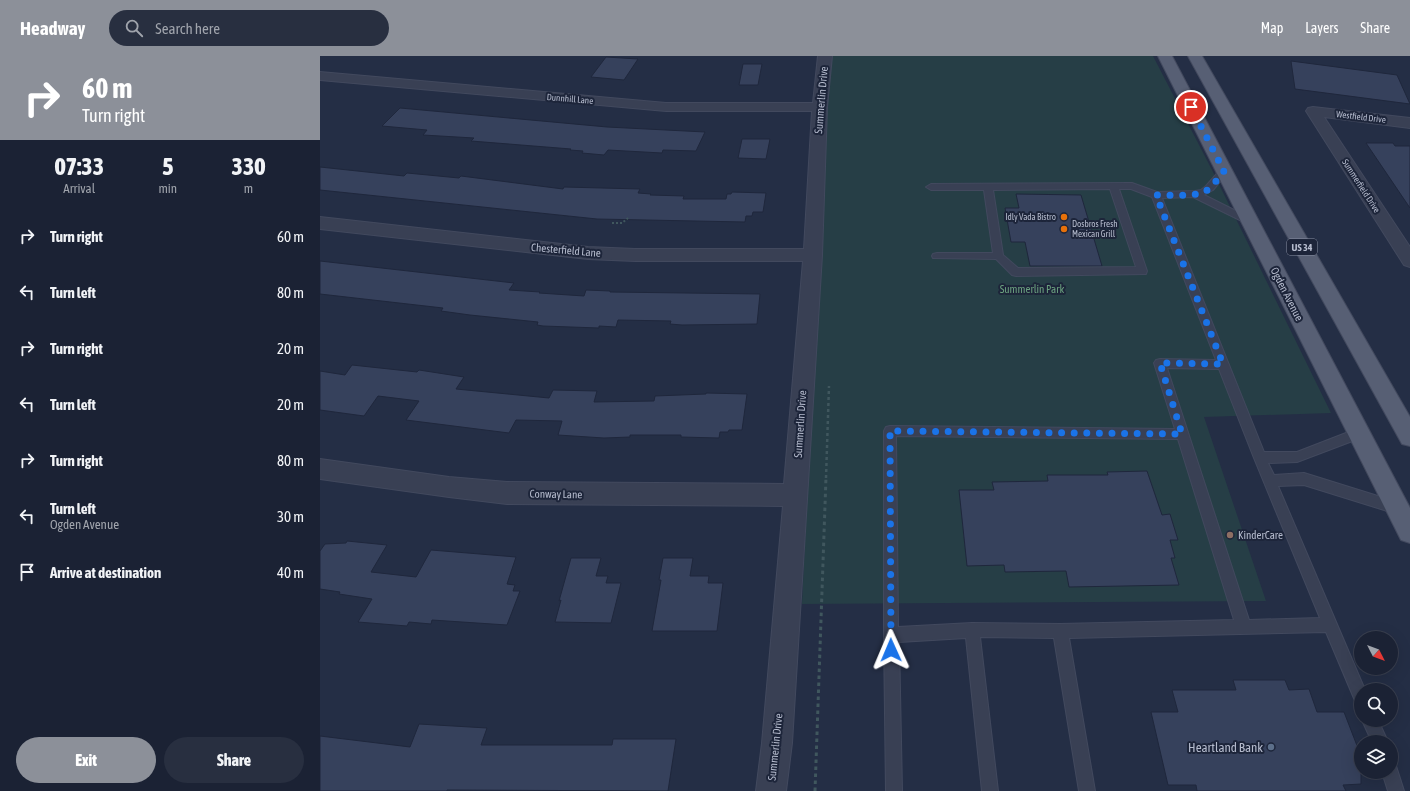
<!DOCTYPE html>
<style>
body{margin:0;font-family:"Asap Condensed",sans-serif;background:#282f40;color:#f1f3f6;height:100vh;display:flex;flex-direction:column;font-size:15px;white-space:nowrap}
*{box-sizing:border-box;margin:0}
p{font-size:13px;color:#a0a4ac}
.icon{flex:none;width:22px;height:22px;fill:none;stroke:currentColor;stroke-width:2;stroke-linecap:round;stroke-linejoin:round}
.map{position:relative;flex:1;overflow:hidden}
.sheet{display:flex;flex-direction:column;background:#1b2234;width:320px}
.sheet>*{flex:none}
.hud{background:#8c9099;color:#fff;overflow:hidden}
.needle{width:26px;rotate:132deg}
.buttons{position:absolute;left:1034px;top:575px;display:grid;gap:8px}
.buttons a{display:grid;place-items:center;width:44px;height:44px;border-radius:50%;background:#1b2234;box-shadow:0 4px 16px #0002,0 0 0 1px #393f4f;font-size:20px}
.pin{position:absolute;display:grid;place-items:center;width:34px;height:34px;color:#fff;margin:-17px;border:2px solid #fff;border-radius:50%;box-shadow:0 1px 4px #0007}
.me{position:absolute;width:44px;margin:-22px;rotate:359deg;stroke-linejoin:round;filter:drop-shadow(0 0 3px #0008)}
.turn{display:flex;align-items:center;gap:14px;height:84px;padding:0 16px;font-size:18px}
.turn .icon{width:52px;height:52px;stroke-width:2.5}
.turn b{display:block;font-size:28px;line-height:34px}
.eta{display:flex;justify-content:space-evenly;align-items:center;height:68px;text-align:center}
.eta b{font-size:24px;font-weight:800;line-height:28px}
.button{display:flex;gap:8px;margin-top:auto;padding:8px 16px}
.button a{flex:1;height:46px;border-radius:24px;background:#8c9099;color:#fff;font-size:16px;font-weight:800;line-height:46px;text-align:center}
.button a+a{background:#282f40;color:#f1f3f6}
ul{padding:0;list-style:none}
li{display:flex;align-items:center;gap:12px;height:56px;padding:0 16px}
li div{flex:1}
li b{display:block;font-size:15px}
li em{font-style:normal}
header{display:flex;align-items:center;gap:24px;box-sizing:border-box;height:56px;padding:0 20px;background:#8c9099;color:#fff}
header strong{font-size:19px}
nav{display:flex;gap:22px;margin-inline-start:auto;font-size:14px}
.search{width:280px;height:36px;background:#282f40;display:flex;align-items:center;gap:10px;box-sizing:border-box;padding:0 14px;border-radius:22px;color:#a0a4ac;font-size:15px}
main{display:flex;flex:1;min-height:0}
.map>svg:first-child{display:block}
</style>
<header>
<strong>Headway</strong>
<div class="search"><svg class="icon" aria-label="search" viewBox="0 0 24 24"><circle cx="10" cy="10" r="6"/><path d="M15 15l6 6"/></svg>Search here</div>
<nav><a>Map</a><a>Layers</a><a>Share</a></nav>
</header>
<main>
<section class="sheet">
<div class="hud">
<div class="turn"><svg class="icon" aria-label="right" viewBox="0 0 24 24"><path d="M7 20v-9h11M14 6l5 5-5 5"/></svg><div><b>60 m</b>Turn right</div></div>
</div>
<div class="eta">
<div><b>07:33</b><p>Arrival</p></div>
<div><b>5</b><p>min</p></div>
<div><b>330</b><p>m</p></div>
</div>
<ul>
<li><svg class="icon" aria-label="right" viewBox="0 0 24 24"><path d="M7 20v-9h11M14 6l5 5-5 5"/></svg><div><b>Turn right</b></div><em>60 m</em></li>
<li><svg class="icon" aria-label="left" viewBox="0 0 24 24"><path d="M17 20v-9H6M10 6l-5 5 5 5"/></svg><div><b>Turn left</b></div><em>80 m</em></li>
<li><svg class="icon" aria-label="right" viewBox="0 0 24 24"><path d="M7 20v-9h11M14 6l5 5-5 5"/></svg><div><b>Turn right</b></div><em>20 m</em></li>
<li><svg class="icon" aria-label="left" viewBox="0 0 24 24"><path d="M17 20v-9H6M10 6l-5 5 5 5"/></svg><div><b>Turn left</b></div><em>20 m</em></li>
<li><svg class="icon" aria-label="right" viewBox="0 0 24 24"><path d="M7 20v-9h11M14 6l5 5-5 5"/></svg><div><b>Turn right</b></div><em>80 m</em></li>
<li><svg class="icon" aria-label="left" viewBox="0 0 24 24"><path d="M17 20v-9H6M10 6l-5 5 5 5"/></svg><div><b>Turn left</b><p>Ogden Avenue</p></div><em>30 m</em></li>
<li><svg class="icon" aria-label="arrive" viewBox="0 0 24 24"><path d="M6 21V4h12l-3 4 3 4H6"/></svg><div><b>Arrive at destination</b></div><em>40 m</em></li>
</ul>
<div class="button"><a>Exit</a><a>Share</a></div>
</section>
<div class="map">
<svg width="1090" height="735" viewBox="0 0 1090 735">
<rect width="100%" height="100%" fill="#242e45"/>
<!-- green -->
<polygon fill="#263e46" points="508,0 833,0 892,114 1011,357 884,361 946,545 482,548"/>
<!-- building -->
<g fill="#36415c" stroke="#1f273c">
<polygon points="286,1 318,3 304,24 271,21"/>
<polygon points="971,5 1077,19 1090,48 975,33"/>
<polygon points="423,8 442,8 438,29 419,29"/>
<polygon points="80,52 287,71 385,76 376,95 343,94 342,97 288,94 284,99 262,97 263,95 250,94 251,93 151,85 154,82 103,79 107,74 62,70"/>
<polygon points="422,83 450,83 446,103 418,102"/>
<polygon points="1046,87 1073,87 1075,90 1090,90 1090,152"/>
<polygon points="0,111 84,120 87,117 139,122 141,120 243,133 244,131 320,133 318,137 331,138 330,139 364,140 363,143 406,143 407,138 411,138 412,136 446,137 443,156 433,156 432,160 426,160 425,166 277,163 0,134"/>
<polygon points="696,138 761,139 782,210 710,210 705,186 691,186 685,152 699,152"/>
<polygon points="0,205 194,227 189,234 220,236 219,237 264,240 266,234 290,235 290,236 440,238 437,268 362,269 350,268 351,265 298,264 296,271 279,270 279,272 223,270 217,269 218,266 150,259 121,255 123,252 0,238"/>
<polygon points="32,309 97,316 99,314 144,321 136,333 229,342 233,334 277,335 274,346 334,345 335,340 386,338 386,337 427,338 422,374 409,374 408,376 400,376 399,382 361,381 361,379 310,379 310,381 284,382 238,379 242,365 196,364 189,377 86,364 99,345 58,340 44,360 0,354 0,315 25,319"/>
<polygon points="827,415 842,459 850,458 858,484 850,484 855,502 851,502 859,529 749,531 746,515 685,516 684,509 647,510 639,434 674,434 672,426 728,425 727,419 788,419 787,416"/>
<polygon points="27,485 67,489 51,516 96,521 111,494 196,501 187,528 195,529 193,535 200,535 187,569 112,564 111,568 89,566 87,570 38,566 52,543 19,538 20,536 0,533 0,495 5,488 26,487"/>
<polygon points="251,502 281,502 276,520 288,520 286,527 301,527 291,567 235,566 241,544 239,545"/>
<polygon points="343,502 373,502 370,520 389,520 388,527 403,527 397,575 332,575 341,524 339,524"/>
<polygon points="913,624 965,624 969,634 989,633 997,656 1024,656 1041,700 1041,728 1023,729 1026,735 877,735 876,729 848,729 831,656 858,656 852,634 916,634"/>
<polygon points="99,668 167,672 161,689 292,689 293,683 356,683 348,735 127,734 127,735 0,735 0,680 90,691"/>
</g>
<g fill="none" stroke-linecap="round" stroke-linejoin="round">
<defs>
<g id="service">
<path d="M904 112 907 113 908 115 907 117 893 134 884 139 932 163 934 165 932 167H926L873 141 842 142 944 396H977L1039 372 1043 373 1045 377 1043 381 977 406 948 407 954 419 984 417 1077 446 1082 448 1084 452 1082 456 1077 458 984 429 958 430 1045 634H1041V650L1036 647 1006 576 749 582 775 735H759L734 582 660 581 678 735H662L646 582 579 586 582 735H566L564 579V375L566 371 570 370 855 373 834 307 836 304 840 303 896 304 832 141 811 133H799L827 215 826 218 696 220 692 219 676 203 613 202 612 200 613 198 617 197H673L664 134H611L606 131 611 128 812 127 837 136 875 135 881 134 886 130 901 113ZM790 133 816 211 698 212 683 199 673 134ZM847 312 899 313 934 402 1000 562 929 564ZM576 380 858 383 914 564 740 568 652 567 578 571Z"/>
<polygon points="1042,664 1058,664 1068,686 1052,686"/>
<polygon points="1071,708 1076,710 1084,735 1068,735 1062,716 1071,716"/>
</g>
<g id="minor">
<polygon points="498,0 512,0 507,51 502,199 472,687 466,735 436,735 442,687 463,450 187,448 129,441 0,423 0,403 129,421 187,426 464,428 483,205 315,205 268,203 0,173 0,161 268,191 315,193 484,193 492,55 346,55 0,24 0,16 346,47 493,47"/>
<polygon points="993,51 1090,62 1090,72 1004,61 1090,191 1090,211 1084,209 986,55 988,52"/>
</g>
<g id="primary">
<polygon points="838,0 852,0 1090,452 1090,487 1081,484"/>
<polygon points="868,0 882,0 1090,361 1090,390 1082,388"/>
</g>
</defs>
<!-- service casing -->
<use href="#service" stroke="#42495e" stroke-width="2"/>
<!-- minor casing -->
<use href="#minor" stroke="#42495e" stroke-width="2"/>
<!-- primary casing -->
<use href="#primary" stroke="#42495e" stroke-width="2"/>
<!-- path-far2 -->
<polyline stroke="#40575e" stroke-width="2" stroke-dasharray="2 2" stroke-linecap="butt" points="292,167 302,167 308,162"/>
<!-- path-far1 -->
<polyline stroke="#40575e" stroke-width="2.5" stroke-dasharray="3 3" stroke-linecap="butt" points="506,422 509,330"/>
<!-- path -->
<polyline stroke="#40575e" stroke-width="3" stroke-dasharray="3.5 3.5" stroke-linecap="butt" points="495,735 506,421"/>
<!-- service -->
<use href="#service" fill="#394054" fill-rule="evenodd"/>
<!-- minor -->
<use href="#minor" fill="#394054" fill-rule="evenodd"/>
<!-- primary -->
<use href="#primary" fill="#575f74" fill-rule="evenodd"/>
</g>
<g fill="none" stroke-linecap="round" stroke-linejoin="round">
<!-- route -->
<path stroke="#1a73e8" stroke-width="7" stroke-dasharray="0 12.6" d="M571 594 570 375 862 378 840 307 903 308 836 139C851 139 870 141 884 136 892 132 898 122 904 115L871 51"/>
</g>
<!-- markers -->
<g fill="#e8710a" stroke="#1d253a" stroke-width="1.5">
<circle cx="744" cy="161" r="4"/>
<circle cx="744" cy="173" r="4"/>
</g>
<circle fill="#8d6e63" stroke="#1d253a" stroke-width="1.5" cx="910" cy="479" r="4"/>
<circle fill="#5c6f8a" stroke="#1d253a" stroke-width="1.5" cx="951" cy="691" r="4"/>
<g text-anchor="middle" stroke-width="4" stroke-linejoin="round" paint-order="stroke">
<!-- far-street labels -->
<g font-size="9" fill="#b6bcce" stroke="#1d253a">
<text transform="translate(250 43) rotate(5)" y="3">Dunnhill Lane</text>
<text transform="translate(1041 61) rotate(7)" y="3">Westfield Drive</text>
<text transform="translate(1041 130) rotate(57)" y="3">Summerfield Drive</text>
</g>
<!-- far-poi labels -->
<g font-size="9" fill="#b6bcce" stroke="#1d253a" text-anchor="end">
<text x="736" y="164">Idly Vada Bistro</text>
<text x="752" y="171" text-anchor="start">Dosbros Fresh<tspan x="752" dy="10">Mexican Grill</tspan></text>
</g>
<!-- shield labels -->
<rect fill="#1d253a" stroke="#888fa2" stroke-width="1" x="967" y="183" width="30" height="16" rx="3"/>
<g font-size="10" font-weight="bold" fill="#b6bcce">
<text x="982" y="195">US 34</text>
</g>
<!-- street labels -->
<g font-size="11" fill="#b6bcce" stroke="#1d253a">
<text transform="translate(501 44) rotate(-85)" y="4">Summerlin Drive</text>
<text transform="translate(246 194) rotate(5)" y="4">Chesterfield Lane</text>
<text transform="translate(967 238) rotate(63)" y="4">Ogden Avenue</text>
<text transform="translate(480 368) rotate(-86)" y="4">Summerlin Drive</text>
<text transform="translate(236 438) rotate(1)" y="4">Conway Lane</text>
<text transform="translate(455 691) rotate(-84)" y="4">Summerlin Drive</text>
</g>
<!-- park labels -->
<g font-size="11" fill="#6ba17f" stroke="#1d253a">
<text x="712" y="237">Summerlin Park</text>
</g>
<!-- poi labels -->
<g font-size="11" fill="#b6bcce" stroke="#1d253a" text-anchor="start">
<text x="918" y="483">KinderCare</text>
</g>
<!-- near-poi labels -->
<g font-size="13" fill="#b6bcce" stroke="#1d253a" text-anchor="end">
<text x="943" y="696">Heartland Bank</text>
</g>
</g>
</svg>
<div class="buttons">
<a><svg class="needle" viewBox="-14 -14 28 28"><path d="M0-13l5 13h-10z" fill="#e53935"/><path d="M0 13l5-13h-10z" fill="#a0a4ac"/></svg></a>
<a><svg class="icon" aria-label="search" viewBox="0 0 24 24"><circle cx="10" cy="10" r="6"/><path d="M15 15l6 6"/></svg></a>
<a><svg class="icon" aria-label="layers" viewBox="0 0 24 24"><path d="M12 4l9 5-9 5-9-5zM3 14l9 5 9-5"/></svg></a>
</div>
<div class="pin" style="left:871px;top:51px;background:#d93025"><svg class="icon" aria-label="arrive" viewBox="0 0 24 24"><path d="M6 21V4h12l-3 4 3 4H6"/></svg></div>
<svg class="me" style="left:571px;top:594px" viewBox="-20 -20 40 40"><path d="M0-17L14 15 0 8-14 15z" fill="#1a73e8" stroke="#fff" stroke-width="4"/></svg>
</div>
</main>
